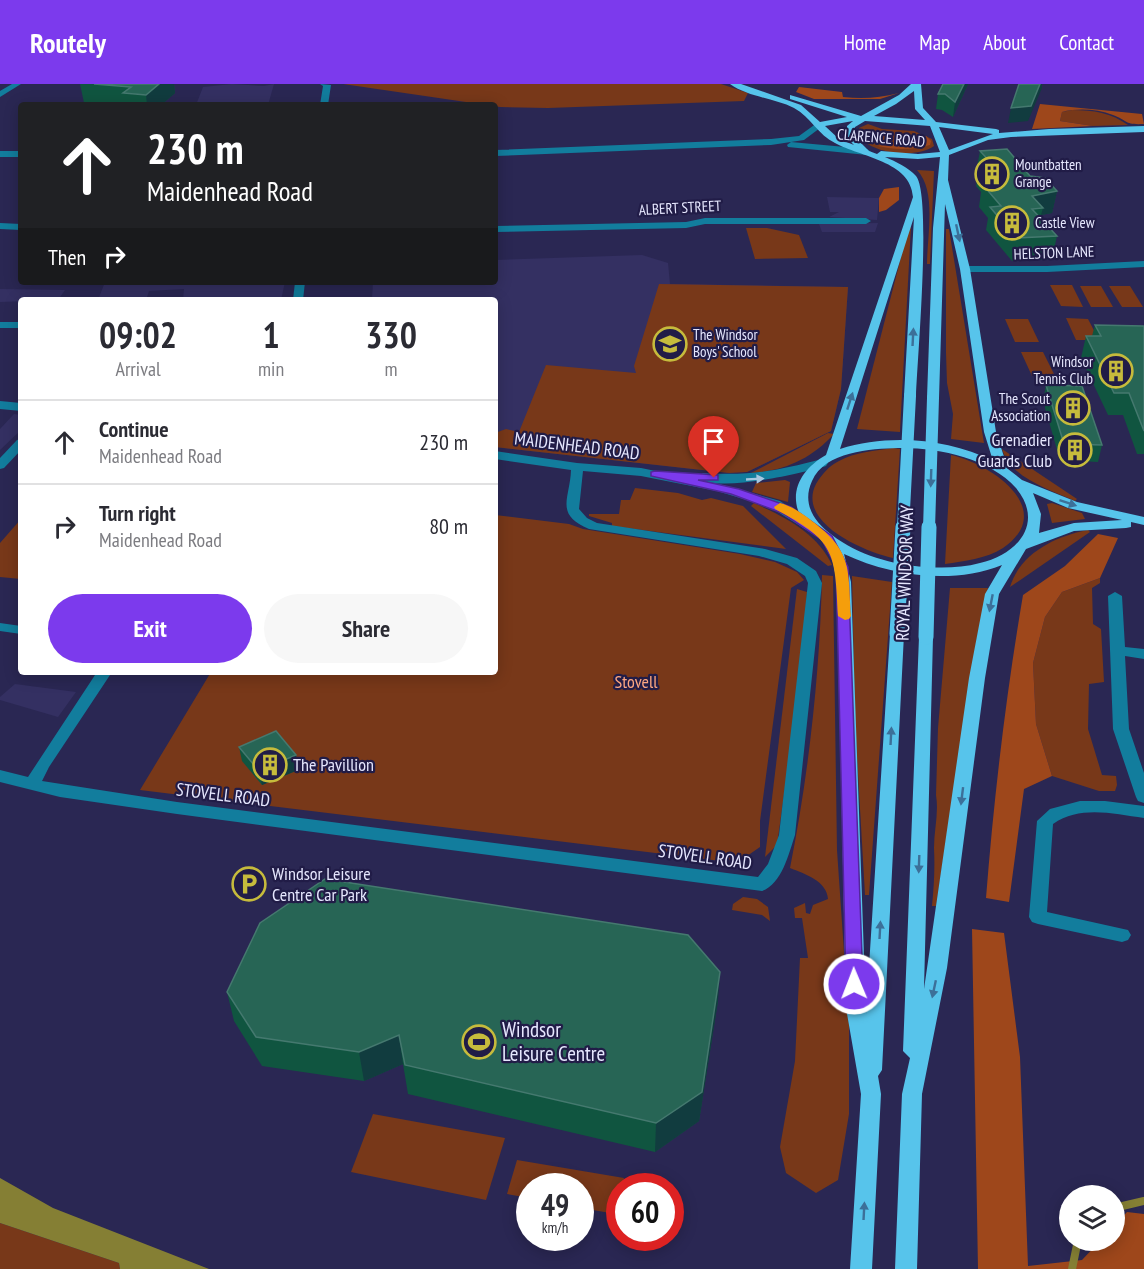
<!DOCTYPE html>
<style>
body{margin:0;font-family:"PT Sans Narrow",sans-serif;background:#f7f7f7;color:#2b2b33;height:100vh;display:flex;flex-direction:column;font-size:22px;white-space:nowrap}
*{box-sizing:border-box;margin:0}
p{font-size:20px;color:#7c7c81}
.icon{flex:none;width:33px;height:33px;fill:none;stroke:currentColor;stroke-width:2;stroke-linecap:round;stroke-linejoin:round}
.map{position:relative;flex:1;overflow:hidden}
.side{position:absolute;left:18px;top:213px;width:480px;height:378px;display:flex;flex-direction:column;background:#fff;border-radius:6px;box-shadow:0 3px 15px #0003}
.side>*{flex:none}
.top-card{position:absolute;left:18px;top:18px;width:480px;height:183px;border-radius:6px;box-shadow:0 3px 15px #0003;background:#202124;color:#fff;overflow:hidden}
.buttons{position:absolute;left:1059px;top:1101px;display:grid;gap:12px}
.buttons a{display:grid;place-items:center;width:66px;height:66px;border-radius:50%;background:#fff;box-shadow:0 3px 15px #0003;font-size:30px}
.speed{position:absolute;left:516px;top:1089px;display:flex;gap:12px;font-size:30px;font-weight:700;text-align:center}
.speed>*{display:grid;place-content:center;width:78px;height:78px;border-radius:50%;background:#fff;box-shadow:0 3px 15px #0003;line-height:1}
.speed small{font-size:15px;font-weight:400}
.speed .limit{border:9px solid #d22;background:#fff;color:#111}
.pin{position:absolute;display:grid;place-items:center;width:51px;height:51px;color:#fff;margin:-62px -26px;border-radius:50% 50% 50% 0;rotate:-45deg;box-shadow:0 0 6px #0007}
.pin .icon{rotate:45deg}
.me{position:absolute;width:66px;margin:-33px;rotate:359deg;stroke-linejoin:round;filter:drop-shadow(0 0 4px #0008)}
.turn{display:flex;align-items:center;gap:21px;height:126px;padding:0 30px;font-size:27px}
.turn .icon{width:78px;height:78px;stroke-width:2.5}
.turn b{display:block;font-size:42px;line-height:51px}
.then{display:flex;align-items:center;height:57px;padding:0 30px;background:#0003;gap:12px;font-size:22px}
.eta{display:flex;justify-content:space-evenly;align-items:center;height:102px;text-align:center}
.eta b{font-size:36px;font-weight:700;line-height:42px}
.primary-button{display:flex;gap:12px;margin-top:auto;padding:12px 30px}
.primary-button a{flex:1;height:69px;border-radius:36px;background:#7c3aed;color:#fff;font-size:24px;font-weight:700;line-height:69px;text-align:center}
.primary-button a+a{background:#f7f7f7;color:#2b2b33}
ul{padding:0;list-style:none}
li{display:flex;align-items:center;gap:18px;height:84px;padding:0 30px;border-top:2px solid #e1e1e2}
li div{flex:1}
li b{display:block;font-size:22px}
li em{font-style:normal}
header{display:flex;align-items:center;gap:36px;box-sizing:border-box;height:84px;padding:0 30px;background:#7c3aed;color:#fff}
header strong{font-size:28px}
nav{display:flex;gap:33px;margin-inline-start:auto;font-size:21px}
.map>svg:first-child{display:block}
</style>
<header>
<strong>Routely</strong>
<nav><a>Home</a><a>Map</a><a>About</a><a>Contact</a></nav>
</header>
<div class="map">
<svg width="1144" height="1185" viewBox="0 0 1144 1185">
<rect width="100%" height="100%" fill="#2a2753"/>
<!-- built -->
<g fill="#343062">
<polygon points="232,0 264,2 274,0 268,21 226,19 196,21 203,3"/>
<polygon points="827,113 879,114 877,136 829,133 839,128 830,128"/>
<polygon points="878,139 875,148 822,148 819,140"/>
<polygon points="642,171 668,179 670,200 848,203 841,305 831,347 747,388 729,389 495,363 495,216 372,216 373,198 495,198 495,176"/>
<polygon points="105,198 285,198 281,216 183,216 184,205 149,207 146,216 98,216"/>
<polygon points="0,205 65,206 58,216 0,218"/>
<polygon points="14,330 21,331 21,346 0,366 0,345"/>
<polygon points="15,600 76,608 58,633 0,616 0,613"/>
</g>
<!-- green -->
<g fill="#783819">
<polygon points="343,0 721,0 748,9 744,17 548,24 500,23"/>
<path d="M1072 26C1094 26 1111 29 1128 41L1093 42 1060 37 1062 28Z"/>
<path d="M868 40 882 45 914 47 932 55 934 62C916 75 870 70 858 51L859 44Z"/>
<path d="M917 86 934 87 930 180H927C927 152 937 107 917 86Z"/>
<polygon points="909,142 911,142 900,348 857,345"/>
<polygon points="746,144 767,144 799,151 808,174 755,175"/>
<polygon points="946,145 949,145 984,359 951,355 953,330 947,299 946,269"/>
<polygon points="659,200 848,203 841,305 831,347 747,388 729,389 495,363 495,349 506,345 519,348 546,281 636,289 634,282"/>
<polygon points="1050,201 1072,201 1083,223 1061,222"/>
<polygon points="1080,202 1101,202 1113,223 1091,223"/>
<polygon points="1109,202 1130,202 1143,223 1122,223"/>
<polygon points="1066,234 1088,235 1099,256 1076,256"/>
<polygon points="1005,235 1028,235 1039,258 1015,258"/>
<polygon points="1021,268 1043,268 1055,292 1032,292"/>
<path d="M828 349 834 350C811 375 784 387 751 389Z"/>
<path d="M893 364 900 365 893 474C865 468 796 439 816 400 822 390 829 382 839 377 855 368 875 367 893 364Z"/>
<path d="M1002 365 1077 415 1075 417C1051 406 1010 394 1002 365Z"/>
<path d="M951 371C992 380 1058 426 1003 464 986 475 964 477 945 480Z"/>
<polygon points="785,396 790,398 788,418 752,408 756,399"/>
<polygon points="635,404 678,409 702,416 711,414 743,422 786,465 612,442 612,439 589,432 589,430 619,430 621,416 630,416"/>
<path d="M754 419C785 433 817 449 832 481L828 482 751 422Z"/>
<polygon points="1052,419 1082,429 1085,435 1052,439 1047,420"/>
<polygon points="495,431 569,440 583,445 740,470 775,478 797,488 804,496 791,504 760,737 760,763 747,772 721,777 140,706 211,588 495,588"/>
<polygon points="21,435 21,495 0,493 0,459"/>
<path d="M1088 446 1090 448 1010 503C1020 469 1056 452 1088 446Z"/>
<path d="M822 491 833 492 837 766 849 941V1030L838 1096 816 1109 786 1089 780 1063 795 977 800 874H808L802 834H795L794 824 805 819 806 829 810 830 813 821 828 815C827 797 805 790 790 784 809 688 820 589 822 491Z"/>
<polygon points="852,492 892,498 869,811 865,811 855,638"/>
<polygon points="1100,494 1100,499 1092,504 1093,540 1101,545 1104,598 1089,600 1088,645 1102,691 1116,692 1117,701 1115,707 1099,707 1052,692 1036,640 1033,579 1045,533 1062,508"/>
<path d="M950 504H988L977 553 936 822H932C934 802 935 783 934 764 934 746 939 729 936 711L938 644Z"/>
<polygon points="797,505 807,508 801,589 777,761 765,773"/>
<polygon points="743,813 757,815 768,823 770,837 762,831 732,826 733,820"/>
<polygon points="373,1030 505,1054 486,1116 351,1088"/>
<polygon points="517,1076 624,1094 622,1102 620,1102 616,1130 581,1124 580,1102 530,1102 529,1114 507,1110"/>
<polygon points="0,1139 119,1179 120,1185 0,1185"/>
</g>
<!-- forest -->
<g fill="#9e471b">
<path d="M799 3 842 8 843 13C863 15 879 14 899 9L880 15H814L796 8Z"/>
<path d="M1040 20 1142 30 1144 40C1124 41 1129 37 1113 31 1097 25 1078 24 1062 28L1060 37 1093 42 1032 45Z"/>
<path d="M926 52 931 57 930 61C911 66 896 66 878 62Z"/>
<polygon points="899,103 899,116 886,126 879,128 879,114 884,105"/>
<path d="M1098 450 1118 454 1100 494 1062 508 1045 533 1033 579 1036 640 1052 692 1024 705 1009 818 986 814C994 712 1006 611 1023 511L1065 482Z"/>
<polygon points="972,845 1004,849 1020,973 1028,1182 1082,1176 1100,1157 1114,1156 1115,1141 1127,1128 1144,1130 1144,1185 978,1185"/>
</g>
<!-- water -->
<polygon fill="#857f34" points="0,1094 53,1124 209,1185 120,1185 119,1179 0,1139"/>
<g fill="none" stroke-linecap="round" stroke-linejoin="round">
<!-- stream -->
<g stroke="#857f34" stroke-width="8">
<polyline points="1114,1124 1144,1117"/>
<polyline points="1072,1185 1078,1156"/>
</g>
<!-- minor -->
<g fill="#127d9d" fill-rule="evenodd">
<polygon points="12,0 21,0 0,13 0,7"/>
<polygon points="320,0 331,1 328,21 320,21 323,2"/>
<polygon points="817,39 821,42 820,44 804,56 771,61 495,72 495,66 771,55 799,52"/>
<polygon points="791,58 867,65 871,68 867,71 788,63 787,61"/>
<rect x="0" y="67" width="21" height="6"/>
<polygon points="705,134 866,134 871,137 866,140 705,140 686,144 495,148 495,142 686,138"/>
<polygon points="0,139 21,140 21,146 0,145"/>
<polygon points="1144,177 1144,183 1047,188 965,188 960,185 965,182 1047,182"/>
<polygon points="295,198 305,198 303,216 293,216"/>
<rect x="0" y="238" width="21" height="6"/>
<polygon points="0,317 21,319 21,327 0,325"/>
<polygon points="21,355 21,366 4,384 0,385 0,374 17,356"/>
<path d="M495 367 577 379 641 384 719 400 780 417 825 447 823 450H813L770 423 717 407 641 392 583 387 579 425 587 434 597 439 765 465 797 474 816 487 822 499 795 751C789 769 782 800 762 807L177 730 60 713 0 698V686L28 693 97 588H112L49 683 42 697 177 718 758 793 768 780 779 751 808 499 805 492 787 480 759 472 589 445C554 430 570 415 571 386L495 375Z"/>
<path d="M822 375 826 376 828 379 826 382C803 389 715 410 697 393L703 389C751 392 776 387 822 375Z"/>
<polygon points="1115,508 1122,512 1125,563 1144,565 1144,575 1125,572 1129,645 1144,689 1144,719 1138,717 1136,713 1113,645 1108,512"/>
<polygon points="0,539 21,542 21,550 0,547"/>
<path d="M1080 717H1105L1144 722V734C1113 730 1081 721 1053 740L1047 828 1128 846 1131 851 1128 856 1122 858 1038 840 1032 838 1029 833 1037 737 1050 725Z"/>
</g>
<!-- major -->
<path fill="#57c4eb" fill-rule="evenodd" d="M730 0H741L801 21 820 38 847 33 790 15V11L861 32 899 11 911 0H921L923 24 936 38 996 45 999 46V49L1049 45 1144 42V48L1011 53 988 56 949 71 948 96 970 185 996 348 1008 385 1022 396 1077 418 1144 433V441L1131 438V443L1126 444 1074 447 1026 465 999 510 985 594 947 884 922 1010 917 1185H895L902 1010 910 974 903 967 919 553 926 548 933 553 924 905 969 594 985 510 1002 481C952 501 891 492 844 470L851 498 866 930 890 550 897 546 904 550 882 986 878 992 881 1010 872 1185H850L861 1010 846 924 837 498C834 485 833 469 824 459 819 453 812 449 807 443 785 414 798 387 826 371L913 113C911 77 860 73 835 59 818 51 811 33 794 24 774 14 748 13 730 0ZM914 7 915 25 925 36 874 32 896 20ZM853 37 847 42V54L854 61 839 55 825 42ZM865 37 930 42 940 68 918 70 881 67 877 70 869 67 855 53V43ZM939 43 993 50 949 66ZM885 73 918 75 940 73 933 144 927 314 933 318 939 314 945 120 960 185 984 348 993 377C947 354 888 350 840 365L914 133 904 312 910 315 916 312C917 278 932 111 916 92 909 84 895 77 885 73ZM898 364C936 363 990 374 1016 404 1045 439 1017 471 980 479 962 484 943 484 925 483 893 481 858 471 832 451 813 437 802 419 812 397 825 367 871 365 898 364ZM1033 409 1068 424 1122 436 1074 439 1039 449 1041 430Z"/>
<!-- major-bridge-far1 -->
<g stroke="#57c4eb" stroke-width="12">
<polyline points="903,445 910,312"/>
<polyline points="929,445 933,314"/>
</g>
<!-- major-bridge -->
<g stroke="#57c4eb" stroke-width="15">
<polyline points="897,550 903,443"/>
<polyline points="926,553 929,443"/>
</g>
</g>
<!-- wall -->
<g fill="#105540">
<polygon points="80,0 174,0 175,9 161,21 109,21 84,19"/>
<polygon points="943,0 968,0 953,33 942,26 936,25 938,10"/>
<polygon points="980,67 1030,92 1057,107 1052,129 1041,131 1041,134 1057,152 1052,175 1012,177 986,146 988,134 979,123 981,108 976,102 978,91 976,88"/>
<polygon points="1095,241 1144,242 1144,370 1137,370 1123,331 1108,331 1081,274 1086,252 1092,252"/>
<polygon points="1046,301 1102,361 1098,378 1060,376 1043,317"/>
<polygon points="239,663 296,671 298,686 262,701 242,677"/>
<polygon points="227,908 718,917 699,1037 655,1068 408,1010 403,980 364,997 262,982 234,937"/>
</g>
<!-- shaded-wall -->
<g fill="#113c3f">
<polygon points="159,0 174,0 175,9 161,21 147,21 146,11"/>
<polygon points="964,0 968,0 953,33 955,18"/>
<polygon points="1040,0 1042,0 1042,4 1028,37 1008,39 1011,24"/>
<polygon points="1057,107 1052,129 1041,131 1043,124 1032,125 1032,112"/>
<polygon points="296,671 298,686 262,701 259,687"/>
<polygon points="720,888 718,917 699,1037 655,1068 656,1039"/>
<polygon points="399,951 403,980 364,997 359,968"/>
</g>
<!-- building -->
<g fill="#276555" stroke="#45796f" stroke-width="1.5">
<polygon points="94,0 159,0 146,11 123,9 131,3"/>
<polygon points="943,0 964,0 955,18 945,10 938,10"/>
<polygon points="1019,0 1040,0 1031,22 1011,24"/>
<polygon points="1007,65 1030,92 1045,94 1057,107 1032,112 1043,124 1032,125 1057,152 1016,154 990,123 1001,122 983,101 998,100 980,81 992,80 980,67"/>
<polygon points="1095,241 1144,242 1144,347 1129,309 1114,309 1086,252 1101,252"/>
<polygon points="1046,301 1082,302 1102,361 1064,360"/>
<polygon points="276,647 296,671 259,687 239,663"/>
<polygon points="325,795 688,851 720,888 702,1008 656,1039 405,981 399,951 359,968 256,953 227,908 260,839"/>
</g>
<!-- one-way arrows -->
<defs><path id="oneway-solid" d="M-6-.8H1V-3.2L6.5 0L1 3.2V.8H-6Z" transform="scale(1.5)"/></defs>
<g fill="#3c7099">
<use href="#oneway-solid" transform="translate(958 149) rotate(78)"/>
<use href="#oneway-solid" transform="translate(913 253) rotate(-87)"/>
<use href="#oneway-solid" transform="translate(850 317) rotate(-72)"/>
<use href="#oneway-solid" transform="translate(931 394) rotate(92)"/>
<use href="#oneway-solid" transform="translate(1068 419) rotate(18)"/>
<use href="#oneway-solid" transform="translate(991 519) rotate(101)"/>
<use href="#oneway-solid" transform="translate(891 652) rotate(-87)"/>
<use href="#oneway-solid" transform="translate(962 712) rotate(97)"/>
<use href="#oneway-solid" transform="translate(919 780) rotate(92)"/>
<use href="#oneway-solid" transform="translate(880 846) rotate(-87)"/>
<use href="#oneway-solid" transform="translate(934 905) rotate(102)"/>
<use href="#oneway-solid" transform="translate(864 1127) rotate(-87)"/>
</g>
<use fill="#a6c7e1" href="#oneway-solid" transform="translate(755 395) rotate(-3)"/>
<!-- route -->
<polygon fill="#7c3aed" stroke="#51269a" stroke-width="1.5" points="655,387 718,391 718,396 698,396 739,405 791,423 832,452 848,483 863,900 860,905 854,907 848,905 846,900 836,483 822,456 782,429 731,410 651,392 651,388"/>
<!-- slow -->
<path fill="#f59e0b" d="M780 419C792 422 803 430 812 437 853 468 848 485 851 532L849 535 845 536 838 532C835 467 835 457 775 425L774 423Z"/>
<!-- icons -->
<defs>
<symbol id="building-ring" viewBox="-11 -11 22 22"><circle r="9.5" fill="#211c47" stroke="#c6bb3c" stroke-width="1.5"/><path d="M-4-6H4V6H1V3H-1V6H-4ZM-2.5-4.3h1.7v1.8h-1.7ZM.8-4.3h1.7v1.8H.8ZM-2.5-1h1.7V.8h-1.7ZM.8-1h1.7V.8H.8Z" fill="#c6bb3c"/></symbol>
<symbol id="school-ring" viewBox="-11 -11 22 22"><circle r="9.5" fill="#211c47" stroke="#c6bb3c" stroke-width="1.5"/><path d="M0-5L7-2L0 1L-7-2ZM-4 1L0 2.5L4 1V4Q0 6-4 4Z" fill="#c6bb3c"/></symbol>
<symbol id="parking-ring" viewBox="-11 -11 22 22"><circle r="9.5" fill="#211c47" stroke="#c6bb3c" stroke-width="1.5"/><path d="M-3.5-5.5H1a3.5 3.5 0 0 1 0 7H-1V5.5H-3.5ZM-1-3.4V-.6H.8a1.4 1.4 0 0 0 0-2.8Z" fill="#c6bb3c"/></symbol>
<symbol id="stadium-ring" viewBox="-11 -11 22 22"><circle r="9.5" fill="#211c47" stroke="#c6bb3c" stroke-width="1.5"/><path d="M0-5a6.5 5 0 1 0 0 10a6.5 5 0 1 0 0-10ZM-3.5-1.8h7v3.6h-7Z" fill="#c6bb3c"/></symbol>
</defs>
<g fill-rule="evenodd">
<use href="#building-ring" x="973" y="71" width="38" height="38"/>
<use href="#building-ring" x="993" y="120" width="38" height="38"/>
<use href="#school-ring" x="651" y="241" width="38" height="38"/>
<use href="#building-ring" x="1097" y="268" width="38" height="38"/>
<use href="#building-ring" x="1054" y="305" width="38" height="38"/>
<use href="#building-ring" x="1056" y="347" width="38" height="38"/>
<use href="#building-ring" x="251" y="662" width="38" height="38"/>
<use href="#parking-ring" x="230" y="781" width="38" height="38"/>
<use href="#stadium-ring" x="460" y="939" width="38" height="38"/>
</g>
<g text-anchor="middle" stroke-width="4.5" stroke-linejoin="round" paint-order="stroke">
<!-- far-street labels -->
<g font-size="15" fill="#e6e7fe" stroke="#211c47">
<text transform="translate(881 54) rotate(5)" y="5">CLARENCE ROAD</text>
<text transform="translate(680 124) rotate(-3)" y="5">ALBERT STREET</text>
<text transform="translate(1054 169) rotate(-2)" y="5">HELSTON LANE</text>
</g>
<!-- far-poi labels -->
<g font-size="15" fill="#e6e7fe" stroke="#211c47" text-anchor="start">
<text x="1015" y="86">Mountbatten<tspan x="1015" dy="17">Grange</tspan></text>
<text x="1035" y="144">Castle View</text>
<text x="693" y="256">The Windsor<tspan x="693" dy="17">Boys' School</tspan></text>
<text x="1093" y="283" text-anchor="end">Windsor<tspan x="1093" dy="17">Tennis Club</tspan></text>
<text x="1050" y="320" text-anchor="end">The Scout<tspan x="1050" dy="17">Association</tspan></text>
</g>
<!-- poi labels -->
<g font-size="18" fill="#e6e7fe" stroke="#211c47" text-anchor="start">
<text x="1052" y="362" text-anchor="end">Grenadier<tspan x="1052" dy="21">Guards Club</tspan></text>
<text x="293" y="687">The Pavillion</text>
<text x="272" y="796">Windsor Leisure<tspan x="272" dy="21">Centre Car Park</tspan></text>
</g>
<!-- street labels -->
<g font-size="18" fill="#e6e7fe" stroke="#211c47">
<text transform="translate(577 362) rotate(7)" y="6">MAIDENHEAD ROAD</text>
<text transform="translate(905 489) rotate(-88)" y="6">ROYAL WINDSOR WAY</text>
<text transform="translate(223 711) rotate(7)" y="6">STOVELL ROAD</text>
<text transform="translate(705 773) rotate(8)" y="6">STOVELL ROAD</text>
</g>
<!-- park labels -->
<g font-size="18" fill="#fda781" stroke="#211c47">
<text x="636" y="604">Stovell</text>
</g>
<!-- near-poi labels -->
<g font-size="21" fill="#e6e7fe" stroke="#211c47" text-anchor="start">
<text x="502" y="953">Windsor<tspan x="502" dy="24">Leisure Centre</tspan></text>
</g>
</g>
</svg>
<div class="buttons">
<a><svg class="icon" aria-label="layers" viewBox="0 0 24 24"><path d="M12 4l9 5-9 5-9-5zM3 14l9 5 9-5"/></svg></a>
</div>
<div class="speed"><div>49<small>km/h</small></div><div class="limit">60</div></div>
<div class="pin" style="left:714px;top:394px;background:#d93025"><svg class="icon" aria-label="arrive" viewBox="0 0 24 24"><path d="M6 21V4h12l-3 4 3 4H6"/></svg></div>
<svg class="me" style="left:854px;top:900px" viewBox="-20 -20 40 40"><circle r="17" fill="#7c3aed" stroke="#fff" stroke-width="3"/><path d="M0-11L8 9 0 5-8 9z" fill="#fff"/></svg>
<div class="top-card">
<div class="turn"><svg class="icon" aria-label="ahead" viewBox="0 0 24 24"><path d="M12 20V5M6 11l6-6 6 6"/></svg><div><b>230 m</b>Maidenhead Road</div></div>
<div class="then">Then<svg class="icon" aria-label="right" viewBox="0 0 24 24"><path d="M7 20v-9h11M14 6l5 5-5 5"/></svg></div>
</div>
<section class="side">
<div class="eta">
<div><b>09:02</b><p>Arrival</p></div>
<div><b>1</b><p>min</p></div>
<div><b>330</b><p>m</p></div>
</div>
<ul>
<li><svg class="icon" aria-label="ahead" viewBox="0 0 24 24"><path d="M12 20V5M6 11l6-6 6 6"/></svg><div><b>Continue</b><p>Maidenhead Road</p></div><em>230 m</em></li>
<li><svg class="icon" aria-label="right" viewBox="0 0 24 24"><path d="M7 20v-9h11M14 6l5 5-5 5"/></svg><div><b>Turn right</b><p>Maidenhead Road</p></div><em>80 m</em></li>
</ul>
<div class="primary-button"><a>Exit</a><a>Share</a></div>
</section>
</div>
